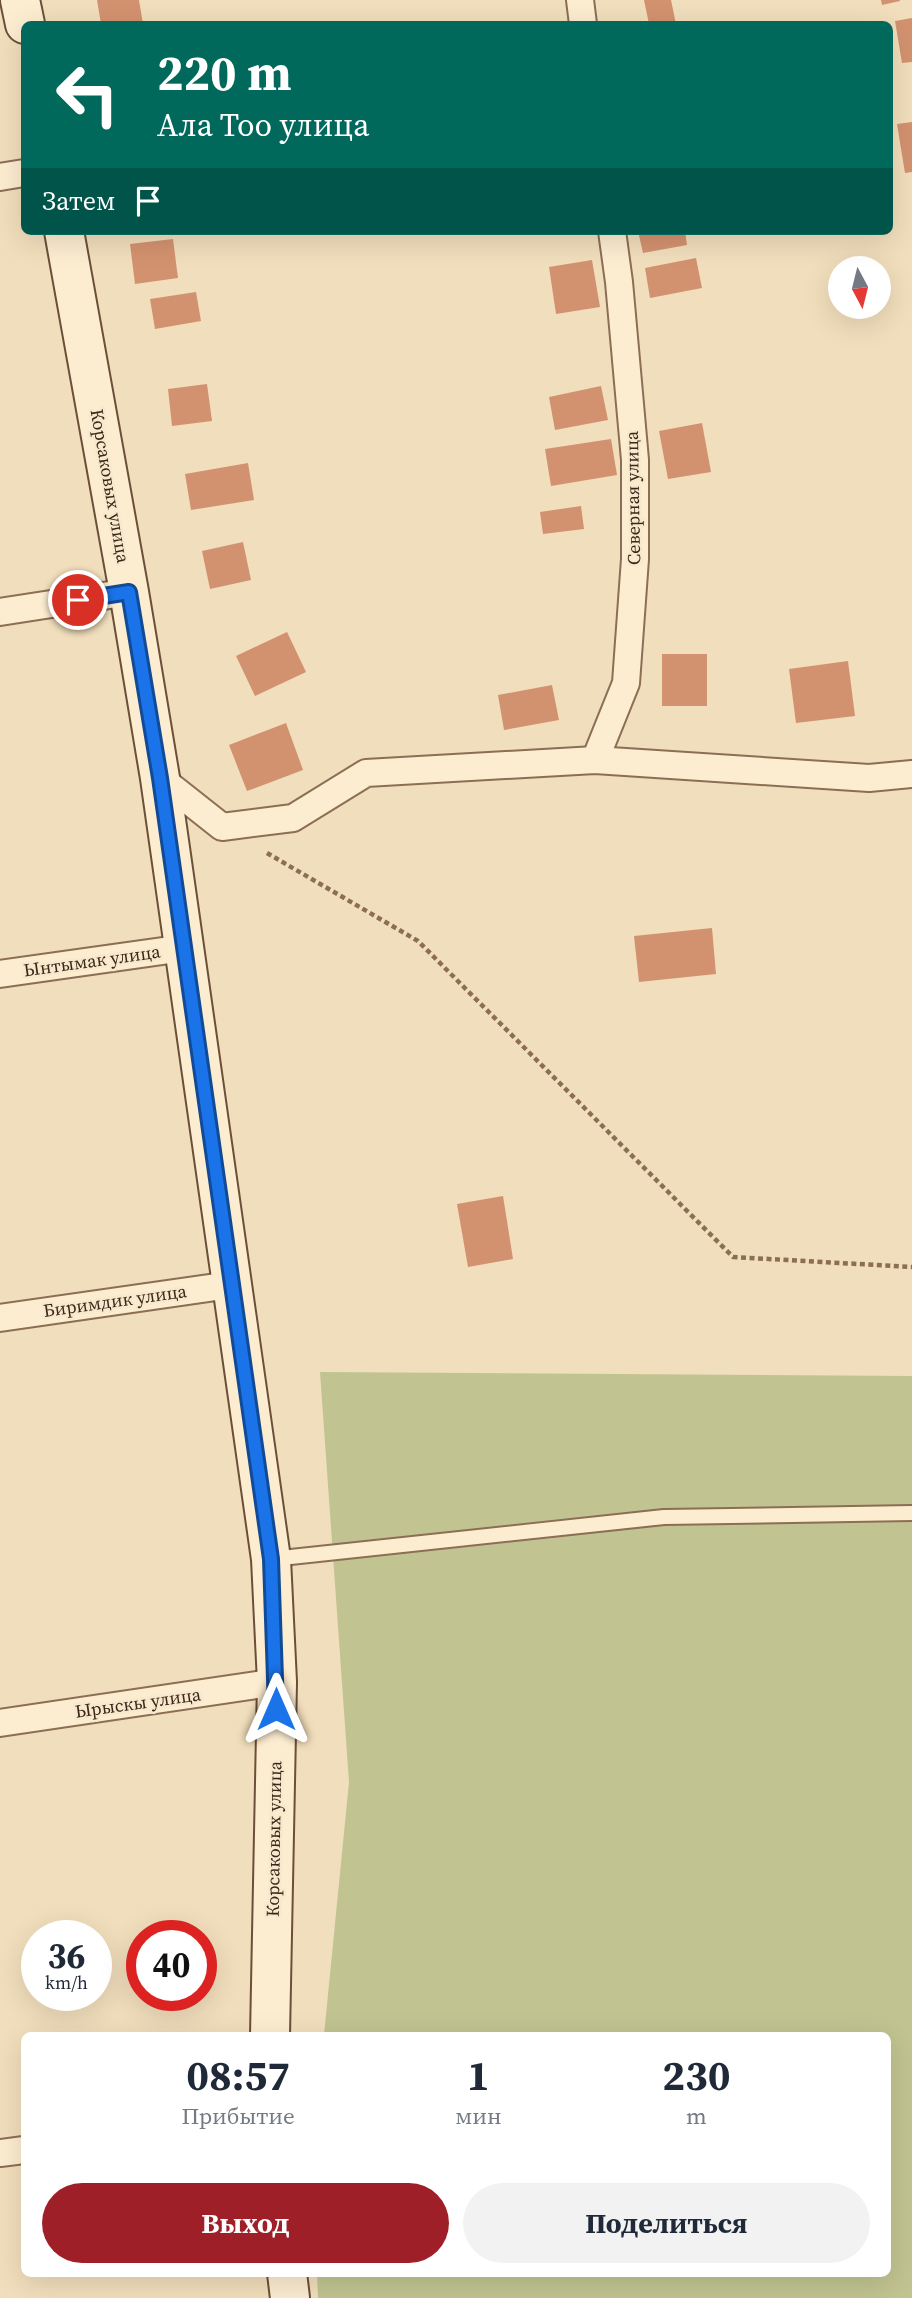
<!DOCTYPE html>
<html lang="ru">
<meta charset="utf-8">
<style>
body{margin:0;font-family:"Source Serif 4",serif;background:#f2f2f3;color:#1f2937;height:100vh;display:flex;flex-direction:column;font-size:26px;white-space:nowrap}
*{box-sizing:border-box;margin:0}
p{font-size:23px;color:#747a83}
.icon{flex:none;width:38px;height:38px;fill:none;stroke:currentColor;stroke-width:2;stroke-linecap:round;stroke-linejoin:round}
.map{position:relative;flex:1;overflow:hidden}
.panel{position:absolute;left:21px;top:2032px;width:870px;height:245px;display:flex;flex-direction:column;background:#fff;border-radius:10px;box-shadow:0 7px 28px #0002}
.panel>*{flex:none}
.top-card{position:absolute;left:21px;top:21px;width:872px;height:214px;border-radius:10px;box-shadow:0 7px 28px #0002;background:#00695c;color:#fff;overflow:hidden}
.needle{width:46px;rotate:173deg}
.tools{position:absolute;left:828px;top:256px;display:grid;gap:14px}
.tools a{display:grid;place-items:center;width:63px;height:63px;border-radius:50%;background:#fff;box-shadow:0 7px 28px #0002;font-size:35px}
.speed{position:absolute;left:21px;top:1920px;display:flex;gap:14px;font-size:35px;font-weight:700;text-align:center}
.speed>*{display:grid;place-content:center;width:91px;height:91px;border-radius:50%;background:#fff;box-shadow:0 7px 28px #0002;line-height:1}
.speed small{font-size:18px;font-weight:400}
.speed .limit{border:10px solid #d22;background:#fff;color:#111}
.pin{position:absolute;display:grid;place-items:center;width:60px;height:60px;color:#fff;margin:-30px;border:4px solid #fff;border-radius:50%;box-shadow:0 2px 7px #0007}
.me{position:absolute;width:77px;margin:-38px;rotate:0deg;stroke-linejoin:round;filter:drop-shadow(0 0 5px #0008)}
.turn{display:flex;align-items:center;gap:24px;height:147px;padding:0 21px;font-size:32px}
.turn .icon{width:91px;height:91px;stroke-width:2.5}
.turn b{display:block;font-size:49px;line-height:60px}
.then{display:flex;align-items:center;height:66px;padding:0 21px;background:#0003;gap:14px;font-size:26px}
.eta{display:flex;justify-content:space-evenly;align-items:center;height:119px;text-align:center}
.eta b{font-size:42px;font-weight:700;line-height:49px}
.button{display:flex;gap:14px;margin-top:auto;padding:14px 21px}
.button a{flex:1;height:80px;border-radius:42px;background:#9f1f28;color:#fff;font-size:28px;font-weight:700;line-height:80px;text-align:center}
.button a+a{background:#f2f2f3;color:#1f2937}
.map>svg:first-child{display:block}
</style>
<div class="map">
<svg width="912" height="2298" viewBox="0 0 912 2298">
<rect width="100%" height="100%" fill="#f1debc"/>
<!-- cemetery -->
<polygon fill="#c1c490" points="320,1372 912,1376 912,2298 318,2298 317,2273 887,2273 887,2035 324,2035 349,1782"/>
<!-- building -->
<g fill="#d3926f">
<polygon points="97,0 139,0 143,24 101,24"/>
<polygon points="644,0 671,0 676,24 649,24"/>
<polygon points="881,0 900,0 900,1 882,5"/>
<polygon points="912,18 912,62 902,63 895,21"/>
<polygon points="912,122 912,172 905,173 897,124"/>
<polygon points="638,231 685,231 687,245 643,253"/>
<polygon points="173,239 178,278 135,284 130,244"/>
<polygon points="696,258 702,288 650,298 645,268"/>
<polygon points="592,260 600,307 556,314 549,267"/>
<polygon points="196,292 201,321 155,329 150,299"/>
<polygon points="207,384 212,421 172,426 168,389"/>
<polygon points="601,386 608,420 555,430 549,397"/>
<polygon points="702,423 711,472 668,479 659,431"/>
<polygon points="611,439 617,475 551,486 545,449"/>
<polygon points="248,463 254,500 191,510 185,474"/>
<polygon points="581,506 584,529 543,534 540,512"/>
<polygon points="243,542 251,580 210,589 202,551"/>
<polygon points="287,632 306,672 255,696 236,656"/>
<rect x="662" y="654" width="45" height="52"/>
<polygon points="848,661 855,716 796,723 789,669"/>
<polygon points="552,685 559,720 504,730 498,695"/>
<polygon points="286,723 303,770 247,791 229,745"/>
<polygon points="712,928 716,974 639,982 634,936"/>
<polygon points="503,1196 513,1259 468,1267 457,1204"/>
</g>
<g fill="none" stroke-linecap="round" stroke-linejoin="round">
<defs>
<polyline id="lane" points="272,1559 664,1517 912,1513"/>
<g id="street">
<polyline points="580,0 583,24"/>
<polyline points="0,177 24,173"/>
<polyline points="0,612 129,592"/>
<polyline points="595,760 626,683 635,559 635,460 619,282 612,231"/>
<polyline points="160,778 222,827 293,818 366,773 595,760 869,778 912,774"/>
<polyline points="0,974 184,948"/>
<polyline points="0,1318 230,1285"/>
<polyline points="0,1723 277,1682"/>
<polyline points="0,2153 24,2150"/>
</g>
<g id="secondary">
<polyline points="20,0 25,24"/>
<polyline points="64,231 129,592 160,778 271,1559 277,1682 270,2035"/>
<polyline points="287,2273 290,2298"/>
</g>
</defs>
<!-- lane casing -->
<use href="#lane" stroke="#8b6e54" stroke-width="18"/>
<!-- street casing -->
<use href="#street" stroke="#8b6e54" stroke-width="30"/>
<!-- secondary casing -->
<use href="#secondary" stroke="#6c4f38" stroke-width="42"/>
<!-- path -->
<polyline stroke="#8b6e54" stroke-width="4.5" stroke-dasharray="5 3.5" stroke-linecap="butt" points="267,853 418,941 733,1257 912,1267"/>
<!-- lane -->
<use href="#lane" stroke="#fcecd0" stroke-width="14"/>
<!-- street -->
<use href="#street" stroke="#fcecd0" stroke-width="26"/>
<!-- secondary -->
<use href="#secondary" stroke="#fcecd0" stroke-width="38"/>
</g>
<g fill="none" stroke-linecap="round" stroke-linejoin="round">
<defs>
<polyline id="route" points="78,600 129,592 160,778 271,1559 276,1709"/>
</defs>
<!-- route casing -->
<use href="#route" stroke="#114b97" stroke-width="18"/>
<!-- route -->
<use href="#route" stroke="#1a73e8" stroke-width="12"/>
</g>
<g text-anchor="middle" stroke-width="5" stroke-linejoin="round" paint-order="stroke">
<!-- street labels -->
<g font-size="18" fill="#38271a" stroke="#f8e9cd">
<text transform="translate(110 486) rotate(80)" y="6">Корсаковых улица</text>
<text transform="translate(633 498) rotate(-91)" y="6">Северная улица</text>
<text transform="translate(92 961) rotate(-8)" y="6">Ынтымак улица</text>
<text transform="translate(115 1301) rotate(-8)" y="6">Биримдик улица</text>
<text transform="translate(138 1703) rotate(-8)" y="6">Ырыскы улица</text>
<text transform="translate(274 1839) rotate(-89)" y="6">Корсаковых улица</text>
</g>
</g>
</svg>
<div class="tools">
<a><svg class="needle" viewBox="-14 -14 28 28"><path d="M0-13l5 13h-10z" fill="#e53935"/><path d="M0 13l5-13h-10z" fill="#747a83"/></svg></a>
</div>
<div class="speed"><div>36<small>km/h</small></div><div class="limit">40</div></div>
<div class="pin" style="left:78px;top:600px;background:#d93025"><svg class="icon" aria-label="arrive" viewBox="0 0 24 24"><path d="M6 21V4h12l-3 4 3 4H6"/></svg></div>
<svg class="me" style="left:276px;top:1709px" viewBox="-20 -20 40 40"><path d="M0-17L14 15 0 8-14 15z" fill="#1a73e8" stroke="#fff" stroke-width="4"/></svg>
<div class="top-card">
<div class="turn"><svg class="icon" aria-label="left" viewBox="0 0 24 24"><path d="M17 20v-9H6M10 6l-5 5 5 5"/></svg><div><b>220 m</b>Ала Тоо улица</div></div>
<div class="then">Затем<svg class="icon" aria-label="arrive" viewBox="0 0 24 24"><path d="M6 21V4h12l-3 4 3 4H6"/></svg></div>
</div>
<section class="panel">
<div class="eta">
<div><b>08:57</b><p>Прибытие</p></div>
<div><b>1</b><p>мин</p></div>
<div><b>230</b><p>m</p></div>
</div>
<div class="button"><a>Выход</a><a>Поделиться</a></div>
</section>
</div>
